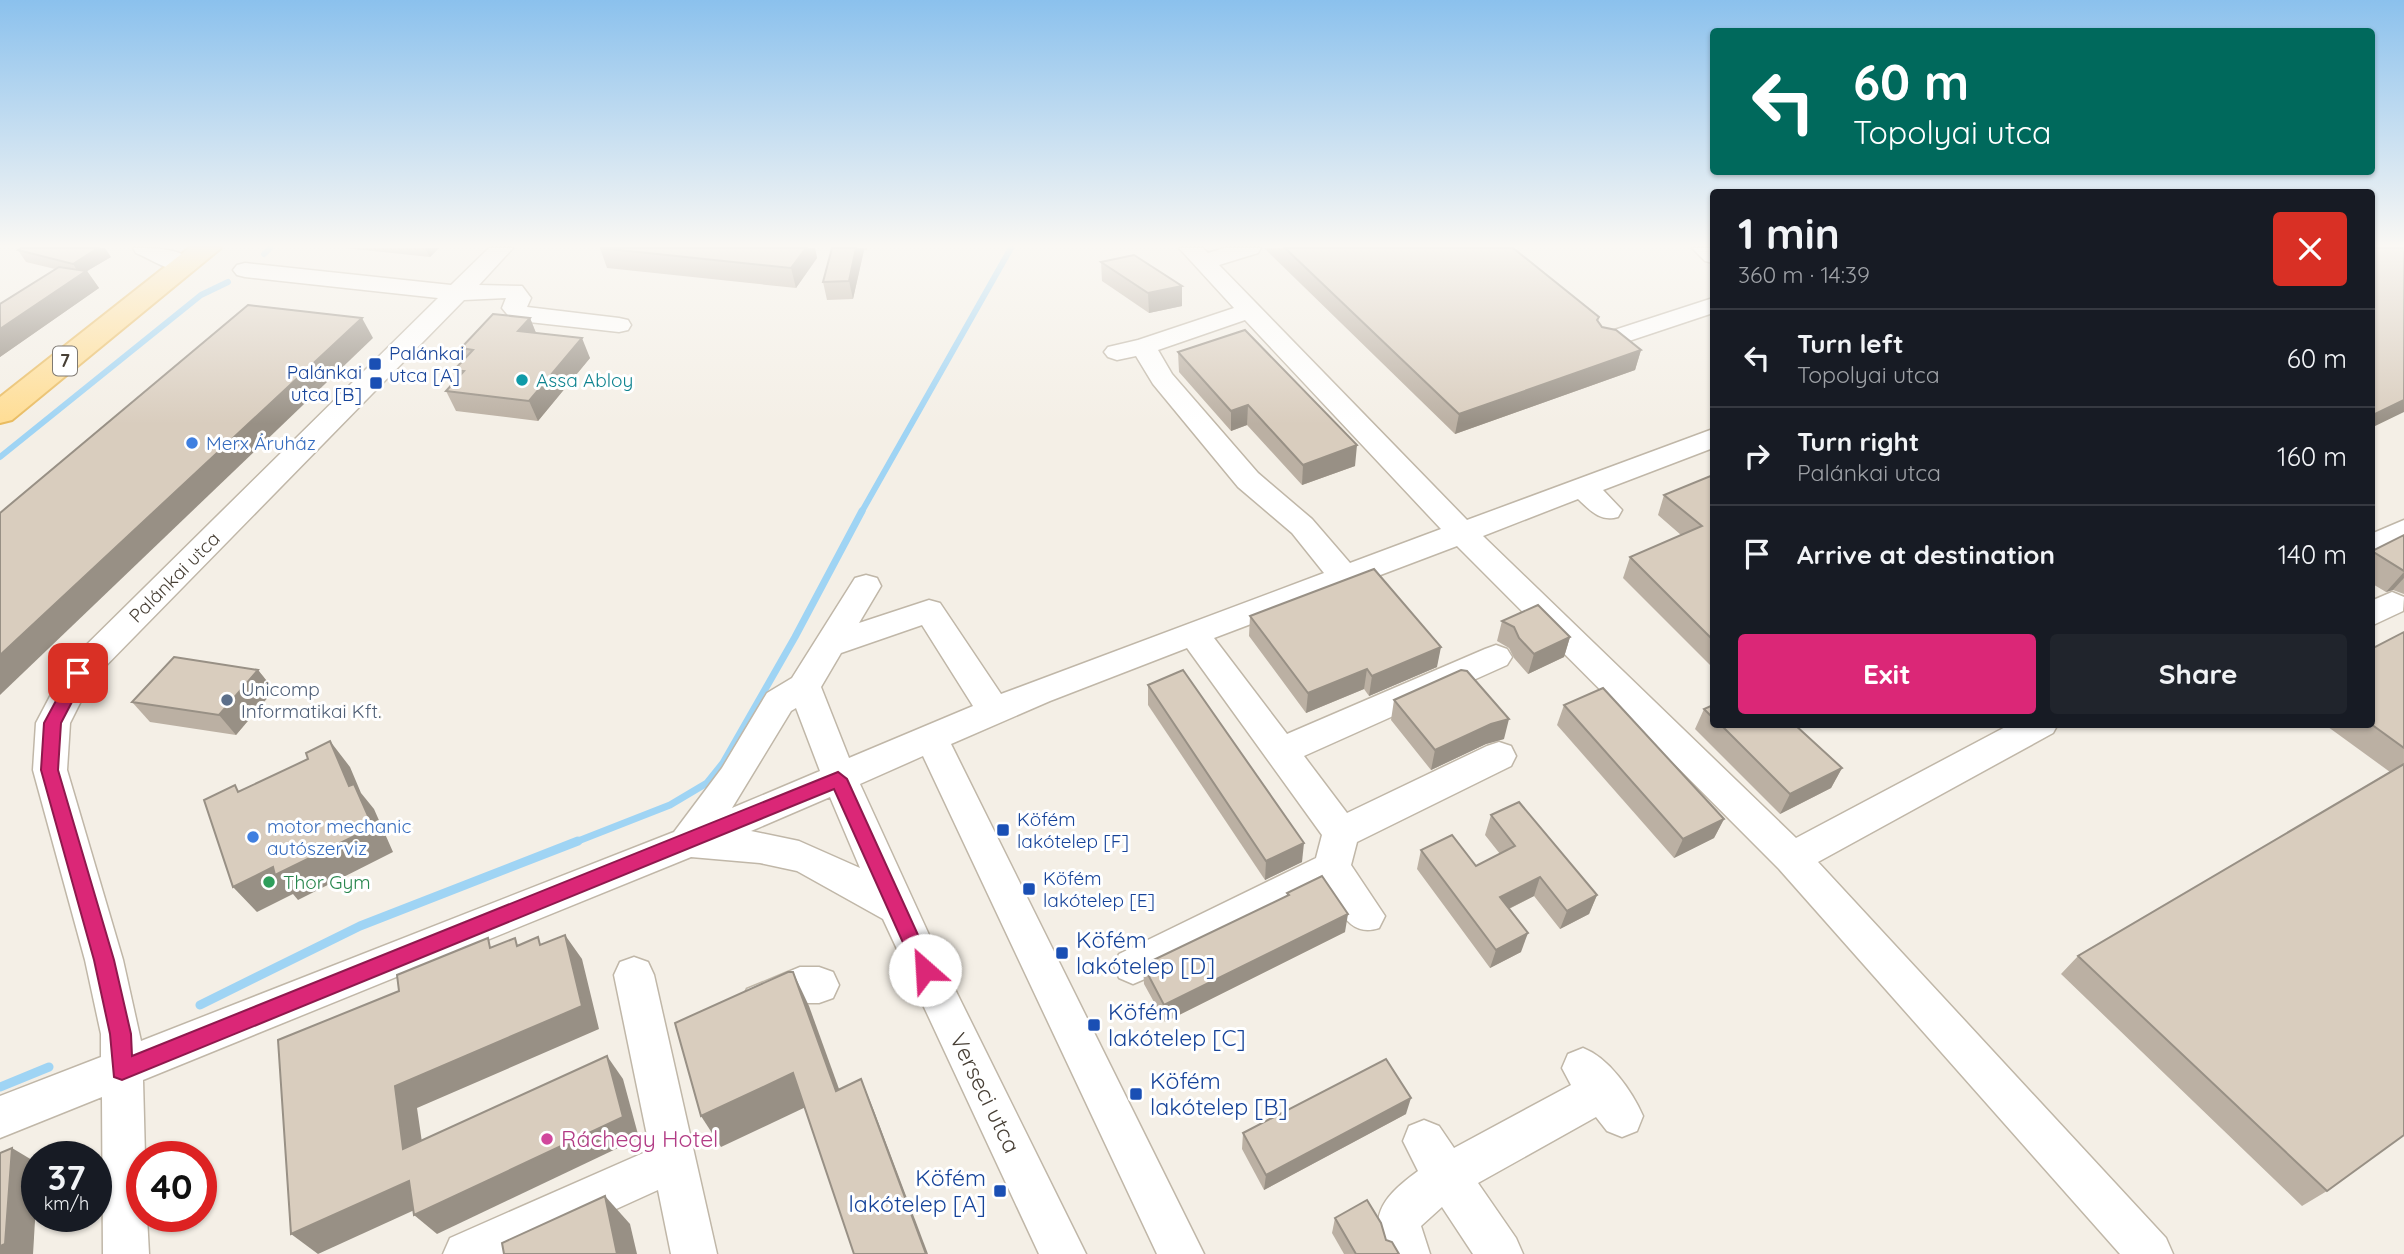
<!DOCTYPE html>
<meta charset="utf-8">
<style>
body{margin:0;font-family:Quicksand,sans-serif;background:#20242c;color:#f1f3f6;height:100vh;display:flex;flex-direction:column;font-size:26px;white-space:nowrap}
*{box-sizing:border-box;margin:0}
p{font-size:23px;color:#9ea1a6}
.icon{flex:none;width:38px;height:38px;fill:none;stroke:currentColor;stroke-width:2;stroke-linecap:round;stroke-linejoin:round}
.map{position:relative;flex:1;overflow:hidden}
.details{position:absolute;left:1710px;top:189px;width:665px;height:539px;display:flex;flex-direction:column;background:#171b24;border-radius:7px;box-shadow:0 2px 5px #0004}
.details>*{flex:none}
.hud{position:absolute;left:1710px;top:28px;width:665px;height:147px;border-radius:7px;box-shadow:0 2px 5px #0004;background:#00695c;color:#fff;overflow:hidden}
.speed{position:absolute;left:21px;top:1141px;display:flex;gap:14px;font-size:35px;font-weight:700;text-align:center}
.speed>*{display:grid;place-content:center;width:91px;height:91px;border-radius:50%;background:#171b24;box-shadow:0 2px 5px #0004;line-height:1}
.speed small{font-size:18px;font-weight:400}
.speed .limit{border:10px solid #d22;background:#fff;color:#111}
.pin{position:absolute;display:grid;place-items:center;width:60px;height:60px;color:#fff;margin:-30px;border-radius:14px;box-shadow:0 4px 10px #0006}
.me{position:absolute;width:77px;margin:-38px;rotate:334deg;stroke-linejoin:round;filter:drop-shadow(0 0 5px #0008)}
.turn{display:flex;align-items:center;gap:24px;height:147px;padding:0 28px;font-size:32px}
.turn .icon{width:91px;height:91px;stroke-width:2.5}
.turn b{display:block;font-size:49px;line-height:60px}
.round{display:grid;place-items:center;flex:none;width:74px;height:74px;border-radius:7px;background:#20242c}
.headline{display:flex;align-items:center;justify-content:space-between;height:119px;padding:0 28px}
h1{font-size:42px;font-weight:700;line-height:52px}
.primary-button{display:flex;gap:14px;margin-top:auto;padding:14px 28px}
.primary-button a{flex:1;height:80px;border-radius:7px;background:#db2777;color:#fff;font-size:28px;font-weight:700;line-height:80px;text-align:center}
.primary-button a+a{background:#20242c;color:#f1f3f6}
ul{padding:0;list-style:none}
li{display:flex;align-items:center;gap:21px;height:98px;padding:0 28px;border-top:2px solid #363941}
li div{flex:1}
li b{display:block;font-size:26px}
li em{font-style:normal}
.map>svg:first-child{display:block}
</style>
<div class="map">
<svg width="2404" height="1254" viewBox="0 0 2404 1254">
<rect width="100%" height="100%" fill="#f4efe6"/>
<g fill="none" stroke-linecap="round" stroke-linejoin="round">
<!-- stream-far2 -->
<g stroke="#9fd4f4" stroke-width="6">
<polyline points="264,254 270,248"/>
<polyline points="0,457 201,295 228,282"/>
<polyline points="861,513 1011,248"/>
</g>
<!-- stream-far1 -->
<polyline stroke="#9fd4f4" stroke-width="7" points="573,843 670,805 707,783 723,763 795,637 862,511"/>
<!-- stream -->
<g stroke="#9fd4f4" stroke-width="9">
<polyline points="200,1005 360,926 578,841"/>
<polyline points="0,1087 49,1067"/>
</g>
<defs>
<g id="minor">
<path d="M133 248C153 248 184 247 197 266L193 271C175 276 153 260 136 253Z"/>
<path d="M489 248H513L479 285 522 286 531 298 527 307 619 318 628 320 631 325 628 330 619 332 520 321 511 319 502 308 506 298 464 300 91 681 70 723 67 770 123 960 141 1041 674 832 722 768 767 693 792 678 855 578 866 575 877 578 881 586 859 623 929 600 940 603 1001 694 1324 573 1292 533 1238 487 1153 384 1136 356 1117 360 1108 357 1104 352 1108 347 1138 340 1234 308 1179 248H1203L1208 253 1224 248H1261L1258 253 1219 265 1467 520 1713 429V448L1603 490 1622 510 1618 517C1600 522 1591 511 1578 499L1483 536 1796 838 2011 724H2058L2053 733 1818 862 2166 1238 2173 1254H2120L1779 869 1457 546 1214 638 1287 734 1485 649 1496 645 1507 649 1512 657 1507 665 1304 756 1347 813 1487 746 1499 742 1511 746 1516 756 1511 766 1357 842 1351 865 1385 916 1379 928C1350 938 1340 910 1326 889L1147 978 1133 984 1119 978 1114 966 1119 954 1316 858 1322 835 1187 648 1050 701 951 744 1204 1254H1157L923 756 860 784 941 961 1086 1254H1039L883 919 797 871 760 863 691 857 143 1080 145 1157H142V1216H147L149 1254H103L102 1097 0 1138V1096L101 1057V1034L85 960 33 770 36 723 67 664 438 298 245 277 237 275 233 270 237 265 245 263 451 285ZM1245 320 1441 529 1350 563 1312 519 1258 473 1172 374 1158 350ZM922 625 973 706 849 758 821 687 841 653ZM796 708 820 771 732 808 791 711ZM830 797 860 868 799 841 751 831Z"/>
<polygon points="1692,248 1713,248 1713,263 1705,261"/>
<polygon points="1713,298 1713,313 1608,348 1599,345 1595,340 1599,335"/>
<polygon points="2404,520 2404,543 2371,557 2371,534"/>
<polygon points="2392,592 2404,597 2403,611 2371,626 2371,601"/>
<polygon points="634,957 648,962 654,975 717,1254 671,1254 658,1190 517,1254 443,1254 450,1238 650,1150 614,975 620,962"/>
<polygon points="800,967 819,967 833,972 839,985 833,998 819,1003 802,1003 761,1020 747,1015 741,1002 747,989"/>
<path d="M1583 1048C1609 1058 1632 1091 1643 1116L1637 1131 1622 1137 1607 1131 1596 1117 1478 1183 1516 1238 1523 1254H1473L1442 1207 1421 1226 1430 1254H1384C1367 1213 1387 1194 1418 1171L1403 1141 1409 1126 1424 1120 1439 1126 1454 1148 1571 1085 1562 1068 1568 1054Z"/>
</g>
<polygon id="major" points="189,248 221,248 12,420 0,423 0,397"/>
</defs>
<!-- minor casing -->
<use href="#minor" stroke="#c0b7a8" stroke-width="3"/>
<!-- major casing -->
<use href="#major" stroke="#e9bb5f" stroke-width="4"/>
<!-- minor -->
<use href="#minor" fill="#fff" fill-rule="evenodd"/>
<!-- major -->
<use href="#major" fill="#ffdd94" fill-rule="evenodd"/>
</g>
<!-- wall -->
<g fill="#bbb0a3">
<polygon points="345,248 439,248 430,257"/>
<polygon points="600,248 815,248 817,258 796,288 607,268"/>
<polygon points="832,248 867,248 867,250 864,250 853,299 827,300 823,282"/>
<polygon points="1264,248 1513,248 1599,317 1598,321 1602,327 1641,350 1635,370 1455,434"/>
<polygon points="18,250 111,257 87,271 99,288 0,357 0,304 55,269 26,262"/>
<polygon points="1101,262 1182,306 1149,313 1102,281"/>
<polygon points="530,318 536,333 590,358 538,421 456,411 446,391 458,378 454,370 466,357 461,348"/>
<polygon points="1178,352 1355,466 1302,485 1247,425 1231,431 1179,372"/>
<polygon points="1713,475 1713,668 1623,578 1630,557 1681,535 1658,515 1664,495"/>
<polygon points="2404,535 2404,594 2393,590 2386,592 2371,583 2371,551"/>
<polygon points="1250,616 1437,667 1369,696 1364,689 1306,713 1249,636"/>
<polygon points="1502,621 1570,637 1564,657 1528,674 1514,658 1509,648 1497,641"/>
<polygon points="2404,632 2404,1135 2327,1191 2302,1206 2061,974 2078,956 2390,772 2324,724 2371,724"/>
<polygon points="258,670 274,690 236,735 150,722 132,702"/>
<polygon points="1148,685 1302,862 1265,880 1148,705"/>
<polygon points="1394,700 1504,739 1486,744 1431,770 1391,720"/>
<polygon points="1564,705 1724,819 1714,838 1674,858 1557,725"/>
<polygon points="1713,705 1713,724 1794,724 1842,768 1831,788 1780,814 1695,729 1704,709"/>
<polygon points="1491,815 1597,895 1589,914 1560,929 1534,896 1509,909 1521,952 1490,968 1417,869 1421,850 1476,866 1500,854 1485,835"/>
<polygon points="1287,893 1345,932 1165,1022 1144,984 1143,965 1287,896"/>
<polygon points="1406,1114 1264,1190 1242,1149 1243,1133"/>
<polygon points="1335,1218 1386,1240 1399,1254 1344,1254 1332,1233"/>
</g>
<!-- shaded-wall -->
<g fill="#989085">
<polygon points="92,248 105,248 111,257 87,271 99,288 0,357 0,329 80,275 73,264"/>
<polygon points="425,248 439,248 430,257"/>
<polygon points="806,248 815,248 817,258 796,288 791,268"/>
<polygon points="856,248 863,248 864,250 853,299 849,281"/>
<polygon points="1182,286 1182,306 1149,313 1148,293"/>
<polygon points="362,318 373,338 0,695 0,655"/>
<polygon points="530,318 538,338 518,331"/>
<polygon points="582,338 590,358 538,421 529,401"/>
<polygon points="1641,350 1635,370 1455,434 1459,414"/>
<polygon points="2404,400 2404,412 2371,428 2371,416"/>
<polygon points="1248,405 1247,425 1231,431 1231,411"/>
<polygon points="1357,445 1355,466 1302,485 1303,465"/>
<polygon points="2404,572 2404,578 2393,590 2386,592"/>
<polygon points="1570,637 1564,657 1528,674 1534,654"/>
<polygon points="1441,647 1437,667 1369,696 1372,676"/>
<polygon points="1367,669 1364,689 1306,713 1308,693"/>
<polygon points="258,670 274,690 236,735 219,715"/>
<polygon points="1509,719 1504,739 1486,744 1431,770 1435,750 1491,724"/>
<polygon points="330,741 350,767 361,793 374,809 393,852 298,900 293,894 257,912 233,887 349,786"/>
<polygon points="1842,768 1831,788 1780,814 1790,794"/>
<polygon points="1724,819 1714,838 1674,858 1683,839"/>
<polygon points="1304,843 1302,862 1265,880 1266,861"/>
<polygon points="1540,877 1534,896 1494,916 1500,897"/>
<polygon points="1597,895 1589,914 1560,929 1567,911"/>
<polygon points="1348,914 1345,932 1165,1022 1164,1005"/>
<polygon points="1528,933 1521,952 1490,968 1496,950"/>
<polygon points="565,935 582,959 599,1029 417,1108 426,1170 403,1149 395,1086"/>
<polygon points="793,972 809,1006 851,1122 836,1091"/>
<polygon points="607,1056 623,1079 639,1138 437,1234 414,1215"/>
<polygon points="793,1073 810,1105 721,1147 701,1116"/>
<polygon points="861,1079 874,1111 928,1254 926,1254"/>
<polygon points="1411,1098 1406,1114 1264,1190 1266,1175"/>
<polygon points="12,1148 37,1163 37,1188 33,1254 0,1254 0,1246"/>
<polygon points="409,1181 432,1202 318,1254 291,1234"/>
<polygon points="605,1196 630,1224 637,1254 617,1254"/>
</g>
<!-- building -->
<g fill="#d9cdbe" stroke="#989085" stroke-width="2">
<polygon points="21,248 98,248 73,264 18,250"/>
<polygon points="600,248 806,248 791,268"/>
<polygon points="832,248 856,248 849,281 823,282"/>
<polygon points="1285,248 1513,248 1599,317 1597,320 1602,327 1616,330 1641,350 1459,414"/>
<polygon points="2371,248 2404,248 2404,400 2371,416"/>
<polygon points="1134,255 1182,286 1148,293 1101,262"/>
<polygon points="59,267 86,271 0,329 0,304"/>
<polygon points="248,305 362,318 0,655 0,513"/>
<polygon points="493,314 530,318 518,331 582,338 529,401 446,391 464,371 454,370 473,350 461,348"/>
<polygon points="1245,330 1357,445 1303,465 1248,405 1231,411 1178,352"/>
<polygon points="1713,475 1713,640 1630,557 1702,526 1664,495"/>
<polygon points="2404,535 2404,571 2372,551"/>
<polygon points="1374,569 1441,647 1372,676 1367,669 1308,693 1250,616"/>
<polygon points="1538,605 1570,637 1534,654 1519,638 1514,627 1502,621"/>
<polygon points="2404,632 2404,748 2371,724 2371,649"/>
<polygon points="174,657 258,670 219,715 132,702"/>
<polygon points="1183,670 1304,843 1266,861 1148,685"/>
<polygon points="1461,670 1467,671 1509,719 1491,724 1435,750 1394,700"/>
<polygon points="1603,688 1724,819 1683,839 1564,705"/>
<polygon points="1713,705 1713,718 1704,709"/>
<polygon points="1720,724 1794,724 1842,768 1790,794"/>
<polygon points="330,741 349,786 354,784 373,827 275,875 273,867 233,887 204,800 235,785 238,792 308,759 306,753"/>
<polygon points="2404,764 2404,1135 2327,1191 2078,956"/>
<polygon points="1519,802 1597,895 1567,911 1540,877 1500,897 1528,933 1496,950 1421,850 1452,835 1476,866 1515,846 1491,815"/>
<polygon points="1322,876 1348,914 1164,1005 1143,965 1289,895 1287,893"/>
<polygon points="565,935 582,1006 395,1086 403,1149 607,1056 623,1117 414,1215 409,1181 291,1234 278,1040 399,991 397,975 488,938 490,948 515,938 517,946 538,937 540,945"/>
<polygon points="788,972 793,972 836,1091 861,1079 926,1254 854,1254 793,1073 701,1116 675,1023"/>
<polygon points="1386,1059 1411,1098 1266,1175 1243,1133"/>
<polygon points="12,1148 5,1244 0,1246 0,1153"/>
<polygon points="605,1196 617,1254 504,1254 502,1243"/>
<polygon points="1367,1200 1381,1223 1386,1240 1392,1242 1399,1254 1356,1254 1335,1218"/>
</g>
<!-- sky -->
<linearGradient id="sky" x2="0" y2="1"><stop stop-color="#8bc1ed"/><stop offset="0.58" stop-color="#faf8f4"/><stop offset="1" stop-color="#faf8f4" stop-opacity="0"/></linearGradient>
<rect width="2404" height="424" fill="url(#sky)"/>
<!-- route -->
<polygon fill="#db2777" stroke="#8e194d" stroke-width="2" points="78,667 87,673 61,723 58,770 114,960 131,1034 132,1056 838,772 847,779 934,970 932,976 925,979 918,976 834,789 122,1080 114,1077 110,1034 94,960 41,770 44,723 73,669"/>
<!-- markers -->
<g fill="#1a4fb4" stroke="#fff" stroke-width="2.5">
<rect x="368" y="357" width="14" height="14" rx="3.5"/>
<rect x="369" y="376" width="14" height="14" rx="3.5"/>
<rect x="996" y="823" width="14" height="14" rx="3.5"/>
<rect x="1022" y="882" width="14" height="14" rx="3.5"/>
<rect x="1055" y="946" width="14" height="14" rx="3.5"/>
<rect x="1087" y="1018" width="14" height="14" rx="3.5"/>
<rect x="1129" y="1087" width="14" height="14" rx="3.5"/>
<rect x="993" y="1184" width="14" height="14" rx="3.5"/>
</g>
<circle fill="#0f9aa8" stroke="#fff" stroke-width="2.5" cx="522" cy="380" r="7"/>
<g fill="#3f7fe0" stroke="#fff" stroke-width="2.5">
<circle cx="192" cy="443" r="7"/>
<circle cx="253" cy="837" r="7"/>
</g>
<circle fill="#5c6f8a" stroke="#fff" stroke-width="2.5" cx="227" cy="700" r="7"/>
<circle fill="#2e9e5b" stroke="#fff" stroke-width="2.5" cx="269" cy="882" r="7"/>
<circle fill="#d1479c" stroke="#fff" stroke-width="2.5" cx="547" cy="1139" r="7"/>
<g text-anchor="middle" stroke-width="6" stroke-linejoin="round" paint-order="stroke">
<!-- shield labels -->
<rect fill="#fff" stroke="#7e7972" stroke-width="2" x="53" y="346.5" width="24" height="29" rx="5"/>
<g font-size="18" font-weight="bold" fill="#473f35">
<text x="65" y="367">7</text>
</g>
<!-- transit labels -->
<g font-size="19" fill="#164399" stroke="#fff" text-anchor="start">
<text x="389" y="360">Palánkai<tspan x="389" dy="22">utca [A]</tspan></text>
<text x="362" y="379" text-anchor="end">Palánkai<tspan x="362" dy="22">utca [B]</tspan></text>
<text x="1017" y="826">Köfém<tspan x="1017" dy="22">lakótelep [F]</tspan></text>
<text x="1043" y="885">Köfém<tspan x="1043" dy="22">lakótelep [E]</tspan></text>
</g>
<!-- culture labels -->
<g font-size="19" fill="#0d838f" stroke="#fff" text-anchor="start">
<text x="536" y="387">Assa Abloy</text>
</g>
<!-- shop labels -->
<g font-size="19" fill="#366cbe" stroke="#fff" text-anchor="start">
<text x="206" y="450">Merx Áruház</text>
<text x="267" y="833">motor mechanic<tspan x="267" dy="22">autószerviz</tspan></text>
</g>
<!-- street labels -->
<g font-size="19" fill="#473f35" stroke="#fff">
<text transform="translate(174 577) rotate(-45)" y="7">Palánkai utca</text>
</g>
<!-- service labels -->
<g font-size="19" fill="#4e5e75" stroke="#fff" text-anchor="start">
<text x="241" y="696">Unicomp<tspan x="241" dy="22">Informatikai Kft.</tspan></text>
</g>
<!-- leisure labels -->
<g font-size="19" fill="#27864d" stroke="#fff" text-anchor="start">
<text x="283" y="889">Thor Gym</text>
</g>
<!-- near-transit labels -->
<g font-size="23" fill="#164399" stroke="#fff" text-anchor="start">
<text x="1076" y="948">Köfém<tspan x="1076" dy="26">lakótelep [D]</tspan></text>
<text x="1108" y="1020">Köfém<tspan x="1108" dy="26">lakótelep [C]</tspan></text>
<text x="1150" y="1089">Köfém<tspan x="1150" dy="26">lakótelep [B]</tspan></text>
<text x="986" y="1186" text-anchor="end">Köfém<tspan x="986" dy="26">lakótelep [A]</tspan></text>
</g>
<!-- near-street labels -->
<g font-size="23" fill="#473f35" stroke="#fff">
<text transform="translate(985 1093) rotate(64)" y="8">Verseci utca</text>
</g>
<!-- near-hotel labels -->
<g font-size="23" fill="#b23c85" stroke="#fff" text-anchor="start">
<text x="561" y="1147">Ráchegy Hotel</text>
</g>
</g>
</svg>
<div class="speed"><div>37<small>km/h</small></div><div class="limit">40</div></div>
<div class="pin" style="left:78px;top:673px;background:#d93025"><svg class="icon" aria-label="arrive" viewBox="0 0 24 24"><path d="M6 21V4h12l-3 4 3 4H6"/></svg></div>
<svg class="me" style="left:925px;top:970px" viewBox="-20 -20 40 40"><circle r="19" fill="#fff"/><path d="M0-13L10 11 0 6-10 11z" fill="#db2777"/></svg>
<div class="hud">
<div class="turn"><svg class="icon" aria-label="left" viewBox="0 0 24 24"><path d="M17 20v-9H6M10 6l-5 5 5 5"/></svg><div><b>60 m</b>Topolyai utca</div></div>
</div>
<section class="details">
<div class="headline"><div><h1>1 min</h1><p>360 m · 14:39</p></div><a class="round" style="background:#d93025;color:#fff"><svg class="icon" aria-label="close" viewBox="0 0 24 24"><path d="M6 6l12 12M18 6L6 18"/></svg></a></div>
<ul>
<li><svg class="icon" aria-label="left" viewBox="0 0 24 24"><path d="M17 20v-9H6M10 6l-5 5 5 5"/></svg><div><b>Turn left</b><p>Topolyai utca</p></div><em>60 m</em></li>
<li><svg class="icon" aria-label="right" viewBox="0 0 24 24"><path d="M7 20v-9h11M14 6l5 5-5 5"/></svg><div><b>Turn right</b><p>Palánkai utca</p></div><em>160 m</em></li>
<li><svg class="icon" aria-label="arrive" viewBox="0 0 24 24"><path d="M6 21V4h12l-3 4 3 4H6"/></svg><div><b>Arrive at destination</b></div><em>140 m</em></li>
</ul>
<div class="primary-button"><a>Exit</a><a>Share</a></div>
</section>
</div>
